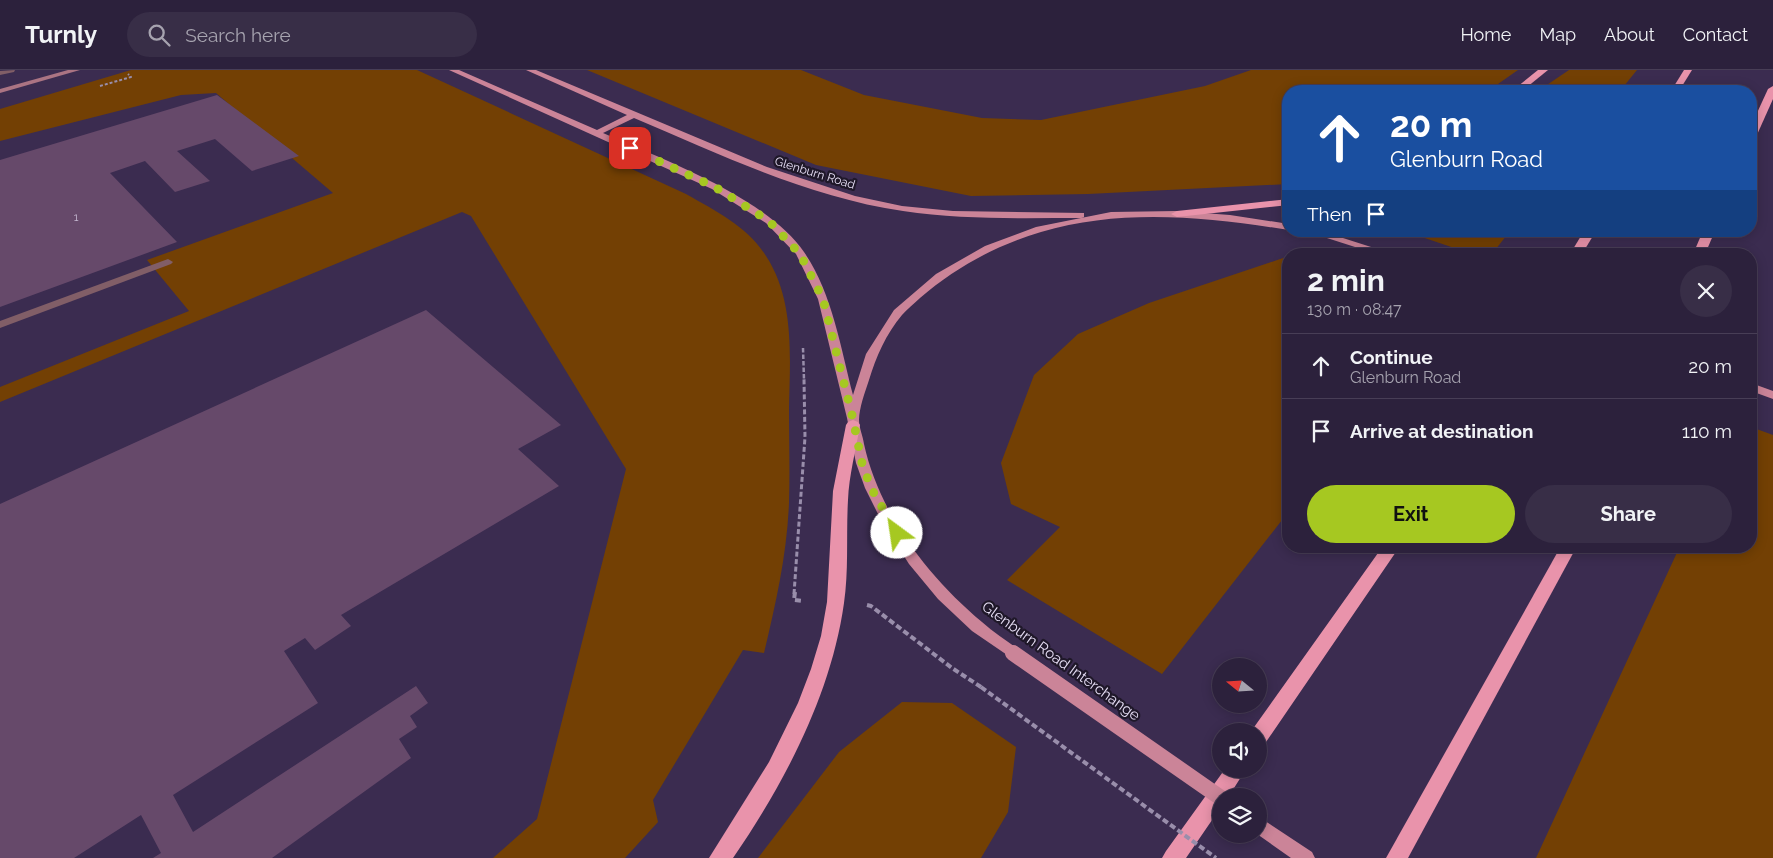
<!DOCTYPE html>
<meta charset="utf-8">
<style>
body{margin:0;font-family:Raleway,sans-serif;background:#382e47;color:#f1f3f6;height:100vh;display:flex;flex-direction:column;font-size:19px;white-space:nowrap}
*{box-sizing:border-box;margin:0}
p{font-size:16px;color:#a6a3af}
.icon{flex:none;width:28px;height:28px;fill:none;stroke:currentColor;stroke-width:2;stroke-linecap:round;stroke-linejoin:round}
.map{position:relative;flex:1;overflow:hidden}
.panel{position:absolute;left:1282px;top:178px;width:475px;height:305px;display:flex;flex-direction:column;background:#2c213c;border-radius:20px;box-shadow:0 2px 12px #0003,0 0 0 1px #483e56}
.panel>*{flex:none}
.hud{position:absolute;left:1282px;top:15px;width:475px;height:152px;border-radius:20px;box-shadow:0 2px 12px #0003,0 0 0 1px #483e56;background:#1a4fa0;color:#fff;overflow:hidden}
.needle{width:32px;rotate:288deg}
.tools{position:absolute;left:1212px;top:588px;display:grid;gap:10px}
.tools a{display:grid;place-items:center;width:55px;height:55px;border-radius:50%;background:#2c213c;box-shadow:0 2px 12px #0003,0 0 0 1px #483e56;font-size:25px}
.pin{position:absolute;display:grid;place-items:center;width:42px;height:42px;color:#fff;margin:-21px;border-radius:10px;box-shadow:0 2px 8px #0006}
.me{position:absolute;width:55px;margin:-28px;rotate:329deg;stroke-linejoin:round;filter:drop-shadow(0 0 4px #0008)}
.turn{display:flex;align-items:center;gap:18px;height:105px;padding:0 25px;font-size:22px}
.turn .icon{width:65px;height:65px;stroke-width:2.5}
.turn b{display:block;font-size:35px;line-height:42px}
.then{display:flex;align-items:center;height:48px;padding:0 25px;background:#0003;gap:10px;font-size:19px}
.round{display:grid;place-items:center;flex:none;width:52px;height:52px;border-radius:26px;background:#382e47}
.summary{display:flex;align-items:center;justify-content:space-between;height:85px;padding:0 25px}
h1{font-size:30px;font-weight:700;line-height:38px}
.cta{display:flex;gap:10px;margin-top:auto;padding:10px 25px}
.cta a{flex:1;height:58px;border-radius:30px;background:#a6c821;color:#111;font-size:20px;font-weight:700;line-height:58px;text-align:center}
.cta a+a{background:#382e47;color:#f1f3f6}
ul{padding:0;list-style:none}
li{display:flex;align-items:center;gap:15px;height:65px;padding:0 25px;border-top:1px solid #483e56}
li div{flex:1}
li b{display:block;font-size:19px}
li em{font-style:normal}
header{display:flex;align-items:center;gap:30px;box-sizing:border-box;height:70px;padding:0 25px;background:#2c213c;border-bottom:1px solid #483e56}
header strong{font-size:24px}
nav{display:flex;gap:28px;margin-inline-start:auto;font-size:18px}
.search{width:350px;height:45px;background:#382e47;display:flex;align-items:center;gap:12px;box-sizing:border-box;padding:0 18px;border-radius:28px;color:#a6a3af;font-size:19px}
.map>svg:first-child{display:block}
</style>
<header>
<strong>Turnly</strong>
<div class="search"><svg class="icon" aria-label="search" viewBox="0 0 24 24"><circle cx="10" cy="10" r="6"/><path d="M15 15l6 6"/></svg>Search here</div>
<nav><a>Home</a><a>Map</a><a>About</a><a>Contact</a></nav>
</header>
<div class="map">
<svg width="1773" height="788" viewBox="0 0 1773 788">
<rect width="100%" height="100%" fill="#3b2c50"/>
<!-- green -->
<g fill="#734004">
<path d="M131 0H417L686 124C716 141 748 157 766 186 795 230 790 288 789 338 789 370 790 401 789 433 787 484 776 533 764 583L743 580 653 730 658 752 625 788H493L537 749 626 399 471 146 462 142 0 332V317L189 241 147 190 333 123 216 23 181 25 0 71V39Z"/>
<polygon points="587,0 801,0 864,25 982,48 1041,50 1205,16 1251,0 1518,0 1488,21 1289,21 1289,114 1088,124 971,126 816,95"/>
<polygon points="1569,0 1637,0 1620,21 1538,21"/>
<polygon points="1404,161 1510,161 1492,184 1472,184"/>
<polygon points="1289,186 1289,441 1162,604 1007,510 1060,457 1011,434 1001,393 1034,305 1078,264 1149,233"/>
<polygon points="1751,357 1773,365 1773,788 1536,788 1680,476 1751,476"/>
<polygon points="902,632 952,633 1016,677 1008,742 981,788 758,788 839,682"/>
</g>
<!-- building -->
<g fill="#66496a">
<polygon points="217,25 299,86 252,101 215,69 177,81 210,111 175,122 145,91 110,103 177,172 0,237 0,90"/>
<polygon points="426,240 561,355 518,379 559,416 341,545 351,556 315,580 305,568 284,581 318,633 173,725 193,762 416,616 428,633 410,646 417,657 399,669 411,688 272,788 153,788 161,783 141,745 74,788 0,788 0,434"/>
</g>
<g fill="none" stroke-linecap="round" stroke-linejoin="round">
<!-- path-far3 -->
<polyline stroke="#998eab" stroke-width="2" stroke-dasharray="3 2" stroke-linecap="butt" points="100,16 131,7 128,4"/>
<!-- path-far2 -->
<polyline stroke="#998eab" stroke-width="2.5" stroke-dasharray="4.5 2" stroke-linecap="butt" points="803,278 804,310"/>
<!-- path-far1 -->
<polyline stroke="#998eab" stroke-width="3" stroke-dasharray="5 2.5" stroke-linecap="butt" points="794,524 805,367 804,309"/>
<!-- path -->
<g stroke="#998eab" stroke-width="4" stroke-dasharray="6 3" stroke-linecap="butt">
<polyline points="795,522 794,530 803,531"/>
<polyline points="867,535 871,536 952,598 981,617"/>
</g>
<!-- lane -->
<g fill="#815e67" fill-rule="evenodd">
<polygon points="15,0 14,2 0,5 0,1"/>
<polygon points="168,189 173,192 171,194 0,258 0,251"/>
</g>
<!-- secondary -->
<polygon fill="#ab7483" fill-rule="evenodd" points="68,0 80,0 0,23 0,19"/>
<!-- primary -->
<g fill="#cb8498" fill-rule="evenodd">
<path d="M449 0H459L597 60 627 45 526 0H536L767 97 855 126 902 136 953 141 1084 143V147L1081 148C1022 148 962 150 903 141 809 127 721 85 634 48L603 63C664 90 766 127 804 182 832 222 841 279 853 325L866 284 894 240 936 204 985 176 1036 157 1111 142 1177 141 1230 145 1289 154V160C1207 147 1122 138 1041 162 996 175 955 198 920 228 914 234 907 239 902 245 886 264 876 287 869 310 865 322 859 338 859 350 859 358 863 366 864 374 879 443 928 507 982 552 993 562 1006 570 1018 579L1020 583 1018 587 1013 589 972 561 938 529 909 494 881 450 865 418 856 393 847 348 818 229 796 184 766 153 712 119Z"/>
<polygon points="1305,161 1321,161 1393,184 1377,184"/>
<polygon points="1751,313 1773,321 1773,329 1751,321"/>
<polygon points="1259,747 1312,782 1315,788 1291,788 1257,764 1259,764"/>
</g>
<!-- highway -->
<g fill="#e993ab" fill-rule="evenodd">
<polygon points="1538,0 1548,0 1522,21 1512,21"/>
<polygon points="1684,0 1692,0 1679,21 1671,21"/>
<polygon points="1773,16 1773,29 1756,67 1751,70 1751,56 1768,19"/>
<polygon points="1289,129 1289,135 1177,147 1171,144 1177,141"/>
<polygon points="1584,161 1596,161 1582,184 1570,184"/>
<polygon points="1703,161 1715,161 1705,184 1693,184"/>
<path d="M853 350 858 352 860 355C856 380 849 405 848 430 846 464 849 499 844 533 831 625 785 712 733 788H709L769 692 798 633 811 599 821 566 827 532 833 421 846 355 848 352Z"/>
<polygon points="1383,476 1400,476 1266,672 1259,675 1259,661 1252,661 1252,660"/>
<polygon points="1561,476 1577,476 1408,788 1386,788"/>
<polygon points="1225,699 1246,699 1229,726 1221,726 1221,737 1186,788 1162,788 1166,781"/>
</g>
<!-- path-bridge -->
<polyline stroke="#998eab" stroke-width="4" stroke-dasharray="6 3" stroke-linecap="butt" points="981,617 1216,788"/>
<!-- primary-bridge -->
<polyline stroke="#cb8498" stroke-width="16" points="1013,583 1221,728"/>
</g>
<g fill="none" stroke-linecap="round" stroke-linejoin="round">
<!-- route -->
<polyline stroke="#a6c821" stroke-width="9" stroke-dasharray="0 16.2" points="630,78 715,117 769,151 800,184 823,229 853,349 862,393 871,418 897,463"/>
</g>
<g text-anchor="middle" stroke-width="4.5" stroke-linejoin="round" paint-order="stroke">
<!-- far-number labels -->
<g font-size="11" fill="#c7bad3">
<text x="76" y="151">1</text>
</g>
<!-- far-street labels -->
<g font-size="12" fill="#e7dff6" stroke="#1f1829">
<text transform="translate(815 103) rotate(17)" y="4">Glenburn Road</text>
</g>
<!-- street labels -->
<g font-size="15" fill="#e7dff6" stroke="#1f1829">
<text transform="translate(1061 591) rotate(36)" y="5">Glenburn Road Interchange</text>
</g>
</g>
</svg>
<div class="tools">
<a><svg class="needle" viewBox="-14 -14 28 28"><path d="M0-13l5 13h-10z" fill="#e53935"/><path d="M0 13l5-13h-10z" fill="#a6a3af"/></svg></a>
<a><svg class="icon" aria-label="sound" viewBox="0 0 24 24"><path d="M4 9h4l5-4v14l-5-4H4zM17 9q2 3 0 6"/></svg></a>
<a><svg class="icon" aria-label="layers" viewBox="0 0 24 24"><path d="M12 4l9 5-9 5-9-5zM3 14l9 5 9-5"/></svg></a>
</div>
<div class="pin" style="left:630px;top:78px;background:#d93025"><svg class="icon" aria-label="arrive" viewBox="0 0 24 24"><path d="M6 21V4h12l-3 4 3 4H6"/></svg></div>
<svg class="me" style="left:897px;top:463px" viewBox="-20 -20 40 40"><circle r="19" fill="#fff"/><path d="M0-13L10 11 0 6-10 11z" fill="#a6c821"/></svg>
<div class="hud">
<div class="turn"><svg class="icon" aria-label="ahead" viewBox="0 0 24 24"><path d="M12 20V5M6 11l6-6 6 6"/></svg><div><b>20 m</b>Glenburn Road</div></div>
<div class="then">Then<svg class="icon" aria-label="arrive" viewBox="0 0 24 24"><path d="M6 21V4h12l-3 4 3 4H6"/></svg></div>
</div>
<section class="panel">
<div class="summary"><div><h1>2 min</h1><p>130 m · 08:47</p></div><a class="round"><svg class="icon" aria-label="close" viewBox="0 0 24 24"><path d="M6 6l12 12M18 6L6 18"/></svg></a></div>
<ul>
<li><svg class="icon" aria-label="ahead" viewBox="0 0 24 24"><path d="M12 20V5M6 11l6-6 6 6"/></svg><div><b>Continue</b><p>Glenburn Road</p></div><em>20 m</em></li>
<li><svg class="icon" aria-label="arrive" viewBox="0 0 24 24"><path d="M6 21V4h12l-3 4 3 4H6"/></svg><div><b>Arrive at destination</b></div><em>110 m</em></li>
</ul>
<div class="cta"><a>Exit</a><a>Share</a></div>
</section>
</div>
